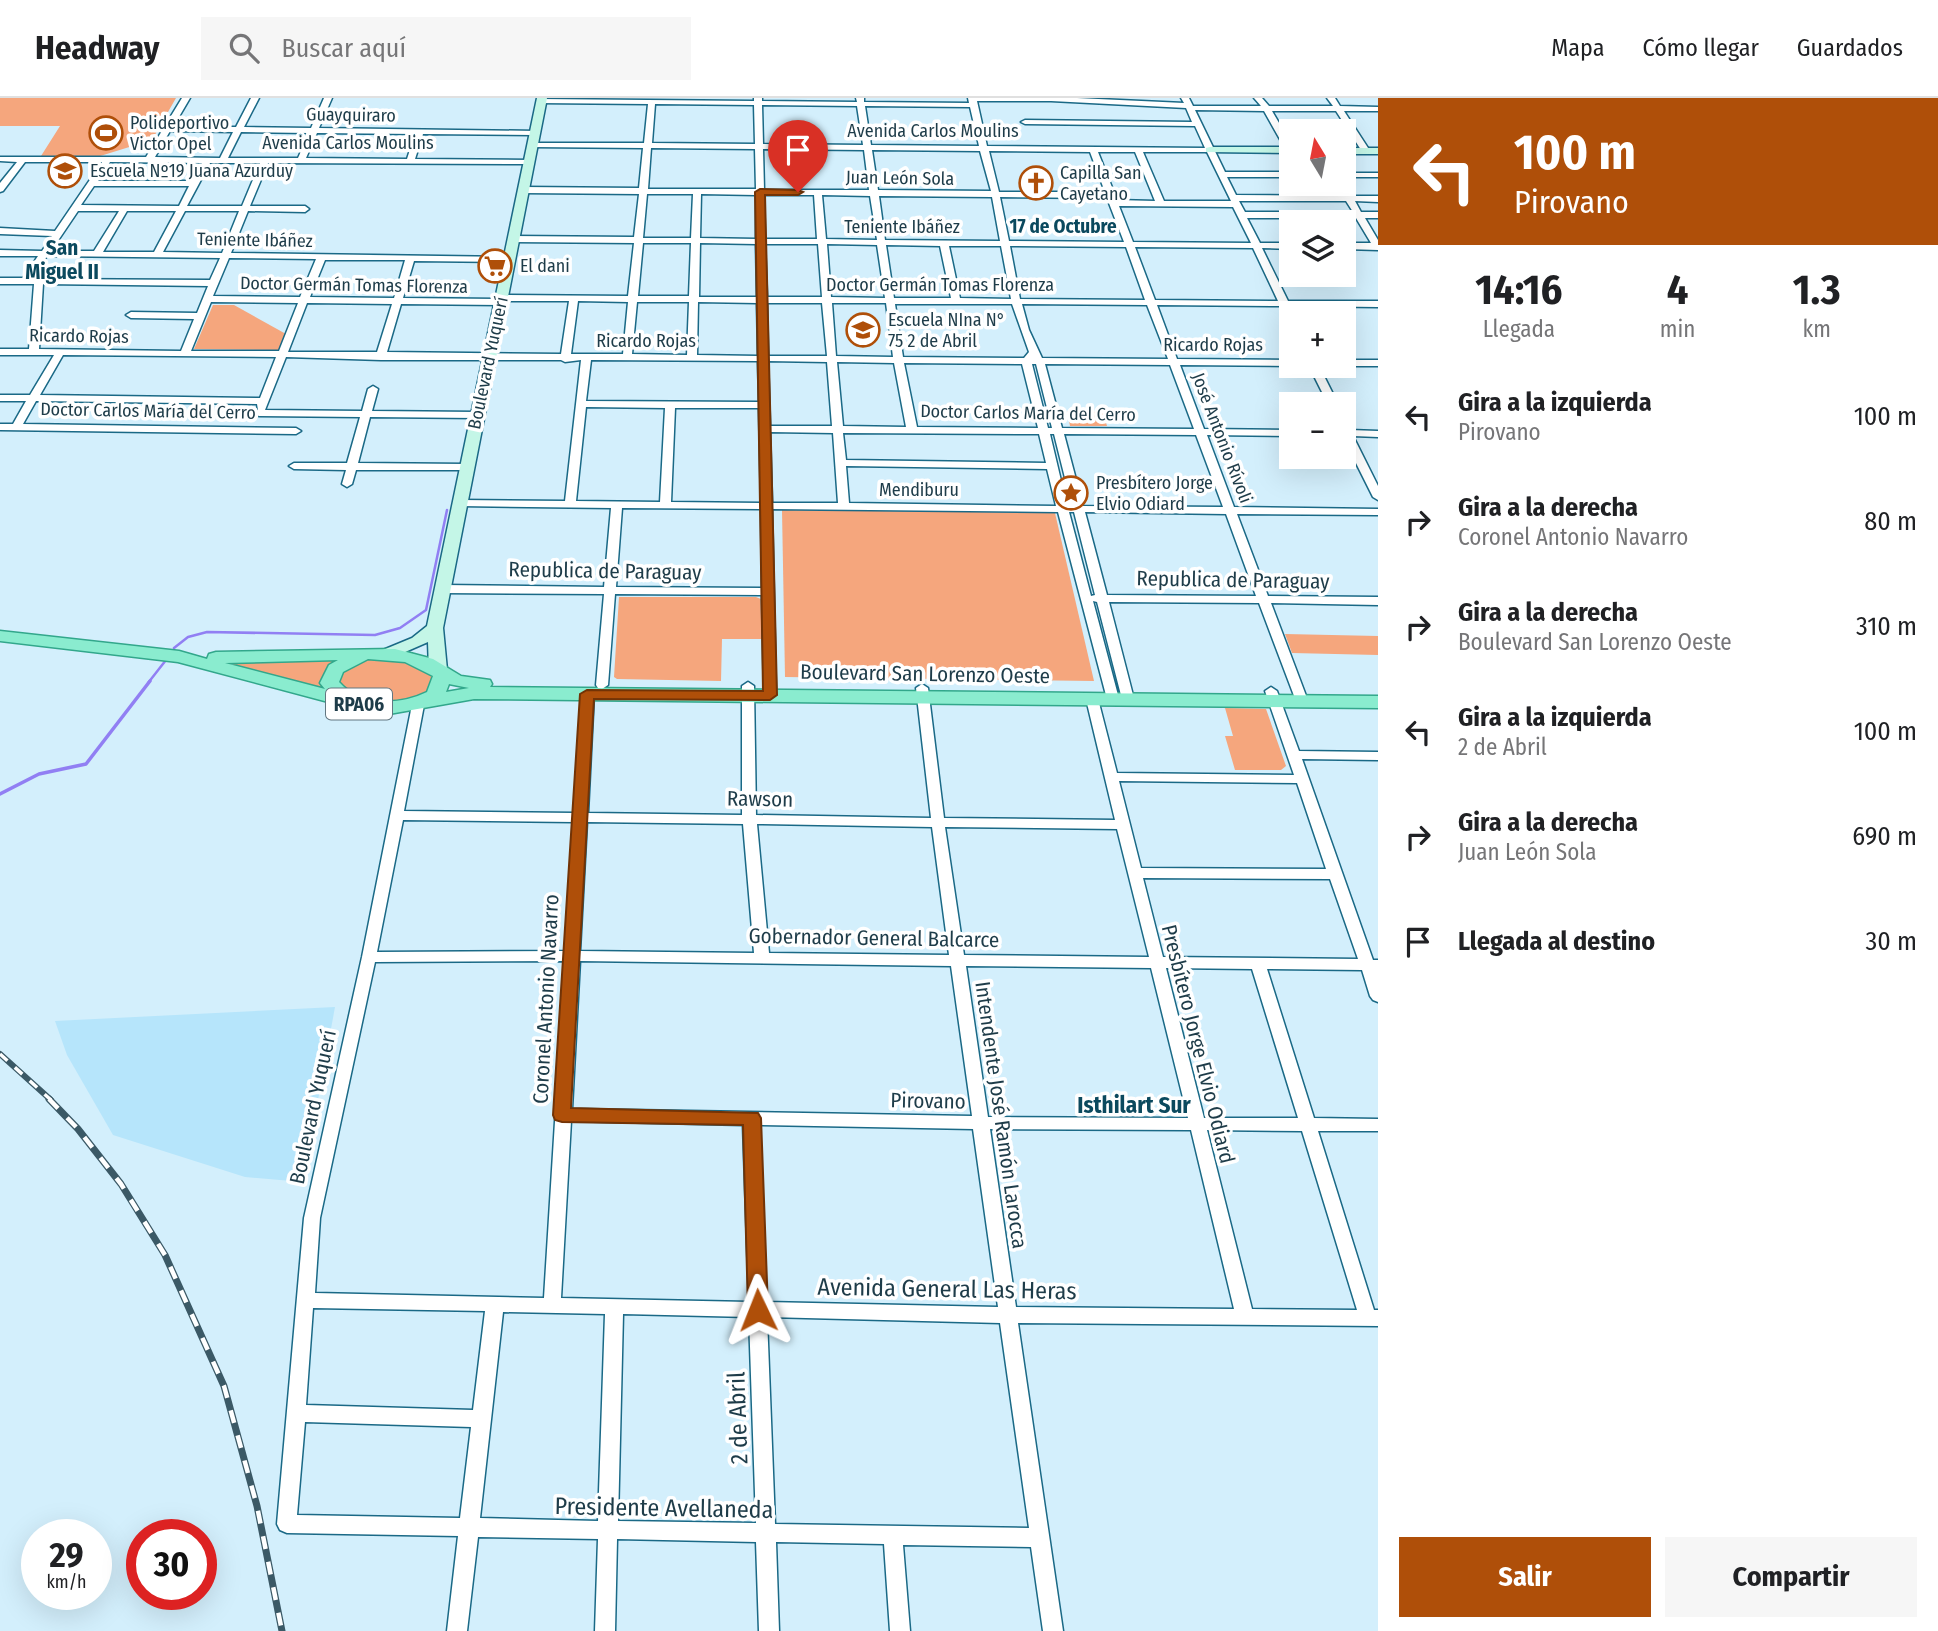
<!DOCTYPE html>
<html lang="es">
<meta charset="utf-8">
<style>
body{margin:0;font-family:"Fira Sans Condensed",sans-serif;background:#f6f6f6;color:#202124;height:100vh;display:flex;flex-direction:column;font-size:26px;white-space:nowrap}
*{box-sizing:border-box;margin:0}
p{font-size:23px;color:#757577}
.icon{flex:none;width:38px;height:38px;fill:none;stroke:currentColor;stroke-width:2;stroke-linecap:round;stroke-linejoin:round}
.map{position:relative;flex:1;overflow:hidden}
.details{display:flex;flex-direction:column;background:#fff;width:560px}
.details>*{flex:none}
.top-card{background:#af4f09;color:#fff;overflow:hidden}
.needle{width:46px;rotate:350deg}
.tools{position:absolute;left:1279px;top:21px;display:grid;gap:14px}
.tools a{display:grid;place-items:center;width:77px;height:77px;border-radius:0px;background:#fff;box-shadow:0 7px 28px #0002;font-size:35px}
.speed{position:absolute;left:21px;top:1421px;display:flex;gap:14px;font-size:35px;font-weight:700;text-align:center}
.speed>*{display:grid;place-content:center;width:91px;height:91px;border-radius:50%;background:#fff;box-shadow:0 7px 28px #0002;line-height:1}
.speed small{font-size:18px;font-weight:400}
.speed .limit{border:10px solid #d22;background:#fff;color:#111}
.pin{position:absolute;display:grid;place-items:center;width:60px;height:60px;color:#fff;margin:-72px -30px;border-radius:50% 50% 50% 0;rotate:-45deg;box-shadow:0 0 7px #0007}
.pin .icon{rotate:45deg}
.me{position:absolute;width:77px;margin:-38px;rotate:358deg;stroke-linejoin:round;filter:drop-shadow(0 0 5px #0008)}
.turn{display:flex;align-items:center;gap:24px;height:147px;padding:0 21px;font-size:32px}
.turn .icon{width:91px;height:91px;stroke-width:2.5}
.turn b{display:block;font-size:49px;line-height:60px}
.eta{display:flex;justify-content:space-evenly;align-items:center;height:119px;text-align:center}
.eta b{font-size:42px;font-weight:700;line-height:49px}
.cta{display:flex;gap:14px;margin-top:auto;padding:14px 21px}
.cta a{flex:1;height:80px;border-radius:0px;background:#af4f09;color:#fff;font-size:28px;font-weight:700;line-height:80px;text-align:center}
.cta a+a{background:#f6f6f6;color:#202124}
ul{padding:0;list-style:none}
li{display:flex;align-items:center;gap:21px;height:105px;padding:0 21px}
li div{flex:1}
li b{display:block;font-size:26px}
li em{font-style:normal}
header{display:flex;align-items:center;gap:42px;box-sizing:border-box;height:98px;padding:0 35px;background:#fff;border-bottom:2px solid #e0e0e0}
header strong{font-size:33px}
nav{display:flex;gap:38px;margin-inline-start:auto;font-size:24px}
.search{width:490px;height:63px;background:#f6f6f6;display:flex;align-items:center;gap:18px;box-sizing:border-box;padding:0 24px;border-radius:0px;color:#757577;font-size:26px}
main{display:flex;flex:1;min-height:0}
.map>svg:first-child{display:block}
</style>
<header>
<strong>Headway</strong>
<div class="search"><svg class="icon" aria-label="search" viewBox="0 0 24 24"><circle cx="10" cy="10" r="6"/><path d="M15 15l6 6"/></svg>Buscar aquí</div>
<nav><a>Mapa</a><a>Cómo llegar</a><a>Guardados</a></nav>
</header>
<main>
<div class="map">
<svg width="1378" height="1533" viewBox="0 0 1378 1533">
<rect width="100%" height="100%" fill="#d3effc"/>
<!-- built -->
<polygon fill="#b6e5fb" points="335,909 303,1084 245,1079 113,1037 67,957 55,923"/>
<!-- green -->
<g fill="#f5a67d">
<polygon points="0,0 176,0 152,42 97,59 41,58 60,28 0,28"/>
<polygon points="213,207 234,207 286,236 280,252 194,251"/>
<polygon points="1067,313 1103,314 1107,328 1070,328"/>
<polygon points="782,412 1055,415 1094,583 785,579"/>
<polygon points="619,499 756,499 766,503 766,541 722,541 721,583 617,581 614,579"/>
<polygon points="1285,536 1378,538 1378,557 1292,555"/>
<path d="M364 560 406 564 429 572 435 583C421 612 383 611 356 601 349 598 342 587 336 581L343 568Z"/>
<polygon points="237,562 341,562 324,591 233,567"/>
<polygon points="1225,610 1266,611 1286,668 1281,672 1235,672 1225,638 1233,638"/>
</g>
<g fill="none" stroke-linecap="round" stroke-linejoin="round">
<!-- stream-far1 -->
<g stroke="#917ff3" stroke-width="2.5">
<polyline points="174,550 188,539 207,534 375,537 400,530 426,512 447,412"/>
<polyline points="148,585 166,562"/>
</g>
<!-- stream -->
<polyline stroke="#917ff3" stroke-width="3.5" points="0,696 39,676 86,666 150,583"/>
<defs>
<g id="street">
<path d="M182 0H190L173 29H236L251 0H259L244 29 311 30 324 0H332L319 30 537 33 538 35 534 37 423 36 415 61 531 62V66H528L268 65 250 108H305L309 111 305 114 248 113 231 155 512 159 514 161 509 164 414 163 403 200 497 201 498 198 501 197 628 198 634 145 513 144 509 141 513 138 634 139 639 96 523 95 519 92 523 89 639 90 643 50 532 49 528 47 532 45H644L648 6 538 5 537 3 541 1 754 3V0H762V3L857 4 856 0H864V4L969 5 968 0H1077L1184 5 1181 0H1189L1193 8H1261L1254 0H1262L1269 8H1333L1327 0H1335L1340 8 1378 9V13H1344L1370 53 1366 55H1363L1336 13H1272L1292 47 1290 54 1286 52 1264 13 1195 12 1225 74H1292V79H1227L1236 97 1343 98 1336 86H1344L1352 98H1378V104L1355 103 1361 114H1378V120H1365L1378 142V152L1344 151V145H1371L1356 120H1247L1260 145H1292V151L1262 150 1288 203H1378V209L1291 208 1294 215H1292V224L1287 221 1281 208 1157 207 1177 261 1292 262V268L1180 267 1204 331 1292 332V338L1207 337 1234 409 1378 411V417L1237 416 1268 498 1378 499V507L1271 505 1308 603 1302 607 1296 603 1259 505 1109 504 1134 601 1128 605 1122 601 1097 504 1093 503 1119 601 1113 605 1107 601 1058 414 772 411 776 598 774 601 770 602 764 598 762 497 615 496 608 587 602 591 598 590 596 587 604 496 443 495 437 491 443 487 604 489 611 410 460 408 454 405 460 402 565 403 581 262 565 264 561 262H381L286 259 265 312 362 313 368 291 373 288 378 291 372 313 477 314 482 317 477 320 370 319 358 365 466 366 471 369 466 372H356L352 386 347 389 342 386 346 372 294 371 289 368 294 365H347L360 319 259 318 254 315 258 312 257 306 36 303 23 326 296 330 301 333 296 336 0 332V326H13L26 303H0V297H30L54 257H0V251H29L34 186H0V180H23L38 158H0V152L42 153 52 138 0 136V130L55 133 102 64H25L3 93 0 94V85L17 64 0 63V59H146ZM977 3H1051L1186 10 1192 24 1025 22 1021 24 1025 26 1195 28 1205 50 987 48ZM655 6 754 7 755 46 652 45ZM762 7 857 8 863 47 763 46ZM865 8 970 9 979 48 871 47ZM170 33 233 34 220 60 155 59ZM241 34 309 35 298 60H228ZM317 35 415 36 407 61 306 60ZM651 50 755 51 756 91H648ZM763 51 864 52 869 92H764ZM872 52 980 53 991 93 878 92ZM989 53 1090 54 1105 94H999ZM1098 54H1135L1155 103 1117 102ZM1143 54H1207L1231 103H1164ZM110 64 202 65 192 83H98ZM210 65H260L242 108H187ZM94 88H189L179 108 81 107ZM647 96H693L691 140H643ZM701 96 756 97V141L700 140ZM764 97H814L817 141H765ZM822 97 870 98 877 142 826 141ZM879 98 992 99 1000 143 885 142ZM1000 99 1107 100 1124 144 1009 143ZM1239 103H1346L1353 114H1245ZM1119 108 1233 109 1251 145 1133 144ZM78 113H119L94 153H51ZM127 113H176L154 154H103ZM185 113H239L222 155 163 154ZM643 145H691L689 198H638ZM700 145 756 146 757 199H699ZM765 146H818L822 199H767ZM827 146 877 147 885 200 831 199ZM886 147 940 148 951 200H894ZM949 148H1001L1011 201 960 200ZM1010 148 1126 149 1145 202 1020 201ZM1135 149 1253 150 1278 203 1155 202ZM47 158 220 160 210 182 32 181ZM229 160 316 161 300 199 213 198ZM325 162H405L394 200 310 199ZM43 186 208 188 197 215 131 214 126 217 131 220 194 221 181 253 39 251ZM504 203H569L561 256 387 254 401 206 500 207 503 206ZM578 203 628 204 623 256H571ZM211 204 298 205 279 253H191ZM637 204H689L687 257 632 256ZM698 204 757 205 758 258 697 257ZM307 205 392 206 377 254H288ZM767 205H822L827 258H768ZM832 205H886L893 259 836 258ZM895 206H1012L1029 254 1024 260 903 259ZM1022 206 1147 207 1168 261 1042 260 1029 232ZM63 257 276 259 260 300 40 297ZM591 262 758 263 759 304 586 303ZM768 263 827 264 832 328H770ZM837 264 894 265 906 329 843 328ZM904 265 1022 266 1038 330 917 329ZM1032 266H1036L1052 330H1048ZM1045 266 1170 267 1194 331 1062 330ZM586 309 665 310 660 404 576 403ZM675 310H759L761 405 671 404ZM770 334 833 335 838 405H772ZM843 335 1039 336 1046 365 846 362ZM1050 336H1054L1072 408H1067ZM1064 336 1196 337 1223 409 1083 408ZM846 368 1047 371 1056 408 849 405ZM622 410 761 411 762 490 616 489ZM1069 414H1074L1095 497 1091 498ZM1085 414 1226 416 1256 498 1107 497Z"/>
<rect x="1344" y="75" width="34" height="4"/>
<rect x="1344" y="262" width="34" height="6"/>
<polygon points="1309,268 1319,268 1338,306 1328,306"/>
<polygon points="1344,327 1350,332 1378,333 1378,339 1353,338 1378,388 1378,402 1373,399 1344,341"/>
<path d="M748 584 754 588 756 717 931 720 916 590 922 586 928 590 944 720 1115 722 1086 601 1092 597 1098 601 1117 675 1294 677 1265 593 1271 589 1277 593 1299 653 1378 654V662L1302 661 1373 862H1378V904L1373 902 1370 898 1362 872 1267 871 1314 1020 1378 1021V1033H1318L1374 1212H1378V1228L1018 1225 1063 1533H1043L1031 1449 903 1447 910 1533H890L884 1446 776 1444 779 1533H759L756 1444 617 1441 615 1533H595L598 1441 478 1439 467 1533H447L458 1438 287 1435 280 1432 277 1426 304 1120 362 859 412 607 418 603 424 607 404 713 574 715 582 596 588 592 594 596 588 715 742 717V588ZM1119 683 1297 685 1326 771 1141 770ZM403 722 574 724 566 853 377 854ZM587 724 743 726 754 855 580 853ZM757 726 932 729 949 857 769 855ZM945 729 1117 731 1149 859 964 857ZM1143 780 1330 781 1358 861 1163 859ZM565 863 544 1200 315 1195 320 1120 375 864ZM580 863 951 868 972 1018 572 1011ZM966 868 1151 870 1188 1020 988 1019ZM1166 870 1252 871 1298 1020H1204ZM571 1023 743 1027 749 1204 561 1200ZM759 1027 973 1031 998 1209 766 1204ZM990 1031 1191 1032 1234 1211 1016 1209ZM1207 1032 1302 1033 1357 1212 1252 1211ZM313 1210 485 1213 473 1312 306 1307ZM503 1214 605 1216 598 1423 480 1420ZM623 1216 749 1219 756 1425 618 1423ZM767 1219 1000 1225 1029 1430 775 1426ZM305 1324 471 1329 460 1420 297 1417Z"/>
</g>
<g id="secondary">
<polygon points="537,0 547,0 443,530 447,572 438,577 429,572 428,544 389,561 381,556 383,552 412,540 427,528"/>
<polygon points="1210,49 1292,49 1292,55 1206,54 1206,50"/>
<rect x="1344" y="50" width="34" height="6"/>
</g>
<path id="primary" d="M0 533 179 553 207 561 209 556 216 554 395 551 433 561 461 578 490 582 492 586 490 589 1378 598V610L474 601 389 616 347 609 178 564 0 543ZM368 561 405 564 433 578 427 594C400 607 361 609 339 584L343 574ZM338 562 329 567 320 585 325 591 225 565ZM449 586 469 590 446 594Z"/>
</defs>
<!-- street casing -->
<use href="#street" stroke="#1a6986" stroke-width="3"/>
<!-- secondary casing -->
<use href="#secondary" stroke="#1a6986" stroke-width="3"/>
<!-- primary casing -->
<use href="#primary" stroke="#32a78b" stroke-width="3"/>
<!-- street -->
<use href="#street" fill="#fff" fill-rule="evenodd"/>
<!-- secondary -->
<use href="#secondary" fill="#c4f6e7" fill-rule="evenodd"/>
<!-- primary -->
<use href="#primary" fill="#8aeccf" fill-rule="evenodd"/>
<defs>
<polyline id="rail-far1" points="0,956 51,1002"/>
<polyline id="rail" points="49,1001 78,1031 121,1086 165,1157 224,1288 257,1408 282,1533"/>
</defs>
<!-- rail-far1 casing -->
<use href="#rail-far1" stroke="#3b5966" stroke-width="6"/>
<!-- rail casing -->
<use href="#rail" stroke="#3b5966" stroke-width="7"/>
<!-- rail-far1 -->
<use href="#rail-far1" stroke="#fff" stroke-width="3.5" stroke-dasharray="10" stroke-linecap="butt"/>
<!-- rail -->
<use href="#rail" stroke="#fff" stroke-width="4.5" stroke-dasharray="13" stroke-linecap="butt"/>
</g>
<!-- route -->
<polygon fill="#af4f09" stroke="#723306" stroke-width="2" points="760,91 798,92 803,94 798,97 765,97 777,597 770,602 594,601 571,1010 758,1015 761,1020 768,1212 766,1218 758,1221 751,1218 748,1212 743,1027 562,1024 555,1022 553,1017 580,596 587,592 763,593 755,94"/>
<!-- icons -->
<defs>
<symbol id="stadium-ring" viewBox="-11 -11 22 22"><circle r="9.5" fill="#fff" stroke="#af4f09" stroke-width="1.5"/><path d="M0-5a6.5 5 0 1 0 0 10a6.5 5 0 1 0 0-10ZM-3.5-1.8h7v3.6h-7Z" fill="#af4f09"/></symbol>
<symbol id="school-ring" viewBox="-11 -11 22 22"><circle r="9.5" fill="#fff" stroke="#af4f09" stroke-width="1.5"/><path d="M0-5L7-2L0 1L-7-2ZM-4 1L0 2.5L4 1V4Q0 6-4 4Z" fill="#af4f09"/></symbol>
<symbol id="church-ring" viewBox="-11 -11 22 22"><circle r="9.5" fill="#fff" stroke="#af4f09" stroke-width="1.5"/><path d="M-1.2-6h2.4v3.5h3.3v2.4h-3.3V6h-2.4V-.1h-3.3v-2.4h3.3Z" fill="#af4f09"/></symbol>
<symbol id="supermarket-ring" viewBox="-11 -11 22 22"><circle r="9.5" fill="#fff" stroke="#af4f09" stroke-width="1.5"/><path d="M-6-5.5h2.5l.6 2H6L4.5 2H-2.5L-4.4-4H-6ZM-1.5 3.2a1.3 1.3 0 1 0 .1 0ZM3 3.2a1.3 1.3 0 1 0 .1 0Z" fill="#af4f09"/></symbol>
<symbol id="sight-ring" viewBox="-11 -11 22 22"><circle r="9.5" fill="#fff" stroke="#af4f09" stroke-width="1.5"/><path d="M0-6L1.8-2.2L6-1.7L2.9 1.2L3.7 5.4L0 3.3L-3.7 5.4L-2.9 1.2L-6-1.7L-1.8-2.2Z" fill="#af4f09"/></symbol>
</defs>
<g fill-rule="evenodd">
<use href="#stadium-ring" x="87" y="16" width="38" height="38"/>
<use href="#school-ring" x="46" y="54" width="38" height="38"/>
<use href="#church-ring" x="1017" y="66" width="38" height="38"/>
<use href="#supermarket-ring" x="476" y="149" width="38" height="38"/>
<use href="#school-ring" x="844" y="213" width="38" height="38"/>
<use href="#sight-ring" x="1052" y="376" width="38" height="38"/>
</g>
<g text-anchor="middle" stroke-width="7" stroke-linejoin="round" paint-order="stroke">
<!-- far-street labels -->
<g font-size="18" fill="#1e3c49" stroke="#fff">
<text transform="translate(351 17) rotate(1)" y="6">Guayquiraro</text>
<text x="933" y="39">Avenida Carlos Moulins</text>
<text x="348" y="51">Avenida Carlos Moulins</text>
<text transform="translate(900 80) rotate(1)" y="6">Juan León Sola</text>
<text x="902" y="135">Teniente Ibáñez</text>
<text transform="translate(255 142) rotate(1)" y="6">Teniente Ibáñez</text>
<text transform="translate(354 187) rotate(1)" y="6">Doctor Germán Tomas Florenza</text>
<text x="940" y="193">Doctor Germán Tomas Florenza</text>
<text transform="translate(79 238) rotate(1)" y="6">Ricardo Rojas</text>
<text x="646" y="249">Ricardo Rojas</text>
<text x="1213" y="253">Ricardo Rojas</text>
<text transform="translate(488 265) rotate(-78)" y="6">Boulevard Yuquerí</text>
<text transform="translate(148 313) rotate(1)" y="6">Doctor Carlos María del Cerro</text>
<text transform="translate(1028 315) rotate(1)" y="6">Doctor Carlos María del Cerro</text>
<text transform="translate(1222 340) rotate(69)" y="6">José Antonio Rívoli</text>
<text x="919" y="398">Mendiburu</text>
</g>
<!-- far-poi labels -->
<g font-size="18" fill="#1e3c49" stroke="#fff" text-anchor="start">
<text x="130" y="31">Polideportivo<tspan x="130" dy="21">Victor Opel</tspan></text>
<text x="90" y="79">Escuela Nº19 Juana Azurduy</text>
<text x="1060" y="81">Capilla San<tspan x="1060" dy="21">Cayetano</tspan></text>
<text x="520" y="174">El dani</text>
<text x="888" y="228">Escuela NIna N°<tspan x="888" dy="21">75 2 de Abril</tspan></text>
<text x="1096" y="391">Presbítero Jorge<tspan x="1096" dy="21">Elvio Odiard</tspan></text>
</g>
<!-- far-neighbourhood labels -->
<g font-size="19" font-weight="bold" fill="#0b495e" stroke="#fff">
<text x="1063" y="135">17 de Octubre</text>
</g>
<!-- shield labels -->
<rect fill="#fff" stroke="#627680" stroke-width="2" x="326" y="590.5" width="66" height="31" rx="5"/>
<g font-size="19" font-weight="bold" fill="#1e3c49">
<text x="359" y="613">RPA06</text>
</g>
<!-- far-quarter labels -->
<g font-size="21" font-weight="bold" fill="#0b495e" stroke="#fff">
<text x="62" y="157">San<tspan x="62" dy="24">Miguel II</tspan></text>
</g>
<!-- street labels -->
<g font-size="21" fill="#1e3c49" stroke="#fff">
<text transform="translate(605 473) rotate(1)" y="7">Republica de Paraguay</text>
<text transform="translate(1233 482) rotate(1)" y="7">Republica de Paraguay</text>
<text transform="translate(925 576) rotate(1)" y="7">Boulevard San Lorenzo Oeste</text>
<text transform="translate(760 701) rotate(1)" y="7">Rawson</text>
<text transform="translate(874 840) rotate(1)" y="7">Gobernador General Balcarce</text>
<text transform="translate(546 901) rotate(-87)" y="7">Coronel Antonio Navarro</text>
<text transform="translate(1198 946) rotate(76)" y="7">Presbítero Jorge Elvio Odiard</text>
<text transform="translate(928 1003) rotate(1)" y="7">Pirovano</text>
<text transform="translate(313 1009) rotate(-78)" y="7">Boulevard Yuquerí</text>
<text transform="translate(1001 1017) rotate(82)" y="7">Intendente José Ramón Larocca</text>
</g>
<!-- neighbourhood labels -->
<g font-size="23" font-weight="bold" fill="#0b495e" stroke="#fff">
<text x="1134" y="1015">Isthilart Sur</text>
</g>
<!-- near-street labels -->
<g font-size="24" fill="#1e3c49" stroke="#fff">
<text transform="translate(947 1191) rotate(1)" y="8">Avenida General Las Heras</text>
<text transform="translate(738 1320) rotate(-92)" y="8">2 de Abril</text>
<text transform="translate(664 1410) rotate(1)" y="8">Presidente Avellaneda</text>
</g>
</g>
</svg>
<div class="tools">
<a><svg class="needle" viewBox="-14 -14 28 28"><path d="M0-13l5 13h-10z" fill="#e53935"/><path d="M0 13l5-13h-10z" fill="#757577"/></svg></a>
<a><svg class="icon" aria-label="layers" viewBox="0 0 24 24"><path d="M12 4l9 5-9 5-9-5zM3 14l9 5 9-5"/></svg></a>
<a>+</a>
<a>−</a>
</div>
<div class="speed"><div>29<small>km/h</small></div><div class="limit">30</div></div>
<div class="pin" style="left:798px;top:94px;background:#d93025"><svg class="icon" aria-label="arrive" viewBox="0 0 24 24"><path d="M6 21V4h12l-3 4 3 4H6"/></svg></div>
<svg class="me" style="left:758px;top:1212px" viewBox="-20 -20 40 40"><path d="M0-17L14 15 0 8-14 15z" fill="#af4f09" stroke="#fff" stroke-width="4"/></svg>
</div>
<section class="details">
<div class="top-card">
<div class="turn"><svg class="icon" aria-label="left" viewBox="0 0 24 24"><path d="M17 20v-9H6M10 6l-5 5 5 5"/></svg><div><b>100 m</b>Pirovano</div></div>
</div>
<div class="eta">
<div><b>14:16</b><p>Llegada</p></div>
<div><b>4</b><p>min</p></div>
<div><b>1.3</b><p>km</p></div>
</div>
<ul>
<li><svg class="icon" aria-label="left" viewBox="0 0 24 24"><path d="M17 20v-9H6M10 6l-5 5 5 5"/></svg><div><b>Gira a la izquierda</b><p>Pirovano</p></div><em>100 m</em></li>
<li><svg class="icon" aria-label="right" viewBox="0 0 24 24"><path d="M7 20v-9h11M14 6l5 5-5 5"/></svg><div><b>Gira a la derecha</b><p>Coronel Antonio Navarro</p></div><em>80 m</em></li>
<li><svg class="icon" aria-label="right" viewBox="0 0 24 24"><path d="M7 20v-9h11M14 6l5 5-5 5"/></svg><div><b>Gira a la derecha</b><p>Boulevard San Lorenzo Oeste</p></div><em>310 m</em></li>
<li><svg class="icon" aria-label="left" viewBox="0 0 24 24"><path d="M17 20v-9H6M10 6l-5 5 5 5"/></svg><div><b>Gira a la izquierda</b><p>2 de Abril</p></div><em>100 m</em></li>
<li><svg class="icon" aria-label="right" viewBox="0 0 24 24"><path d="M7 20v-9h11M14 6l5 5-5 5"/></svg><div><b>Gira a la derecha</b><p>Juan León Sola</p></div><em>690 m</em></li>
<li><svg class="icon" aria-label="arrive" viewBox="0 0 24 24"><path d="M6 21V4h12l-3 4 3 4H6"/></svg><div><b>Llegada al destino</b></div><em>30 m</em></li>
</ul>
<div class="cta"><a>Salir</a><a>Compartir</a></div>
</section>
</main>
